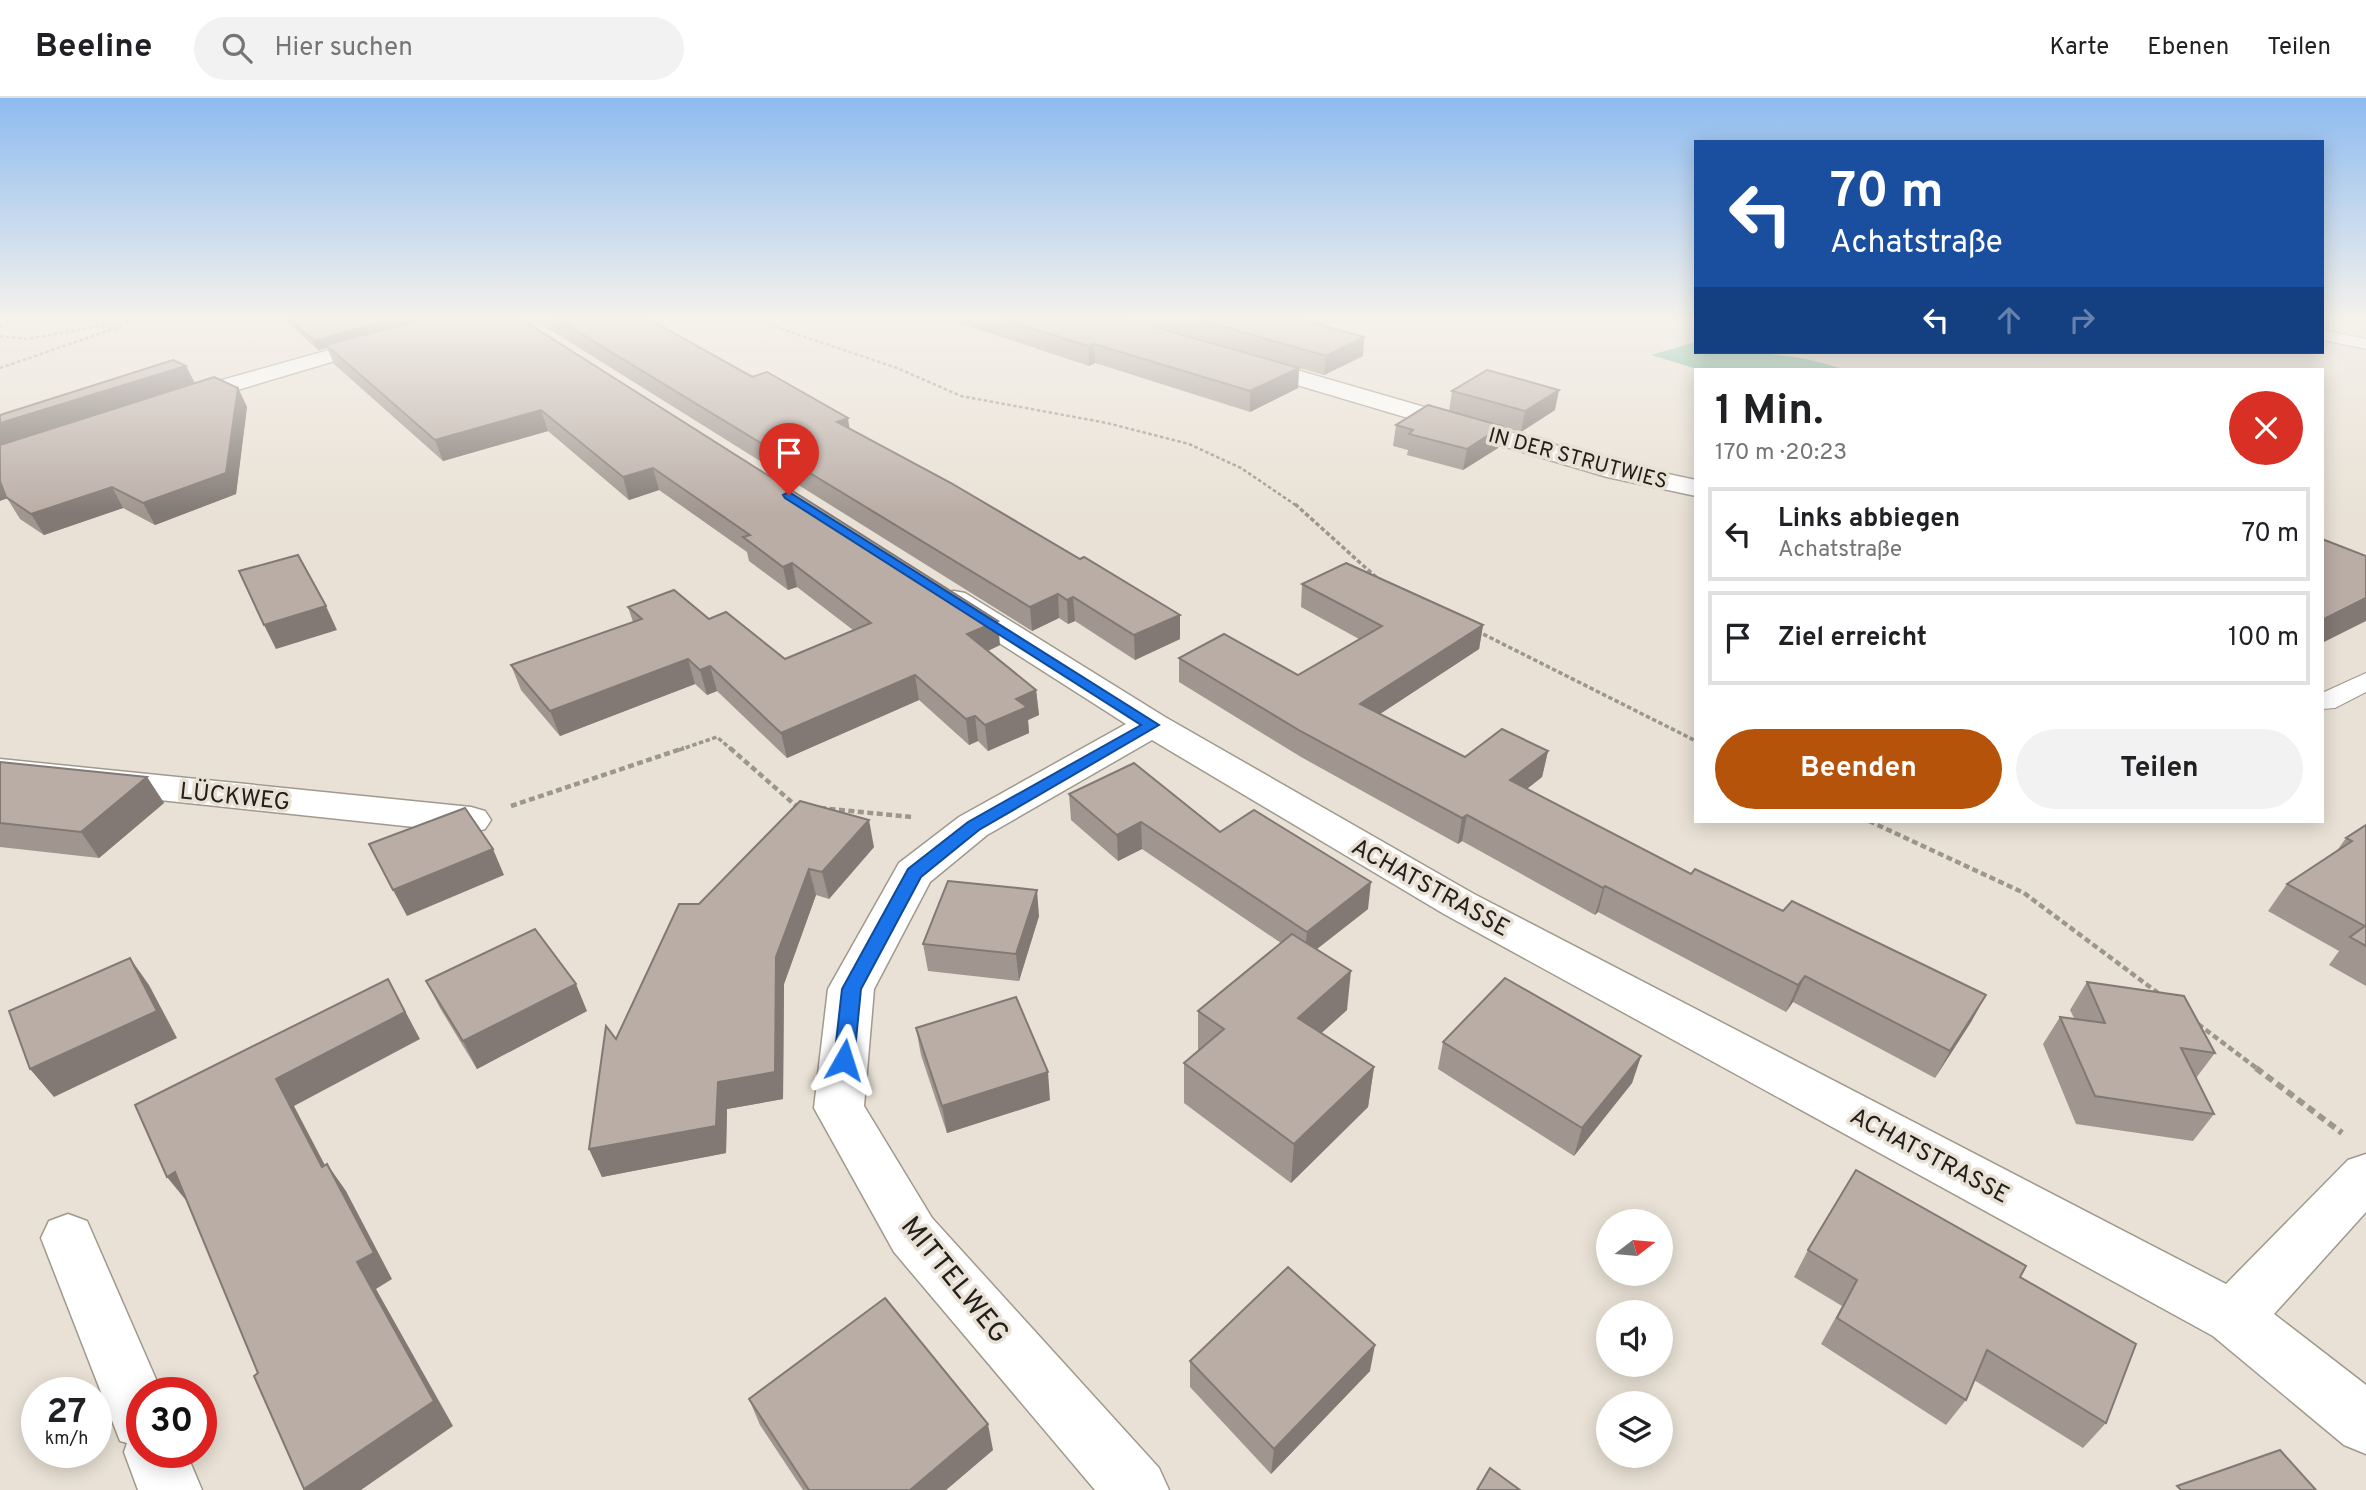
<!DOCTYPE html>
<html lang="de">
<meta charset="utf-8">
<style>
body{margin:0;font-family:Overpass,sans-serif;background:#f2f2f2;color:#202124;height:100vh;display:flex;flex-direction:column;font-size:26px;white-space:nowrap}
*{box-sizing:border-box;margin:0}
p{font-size:23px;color:#757577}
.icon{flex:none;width:38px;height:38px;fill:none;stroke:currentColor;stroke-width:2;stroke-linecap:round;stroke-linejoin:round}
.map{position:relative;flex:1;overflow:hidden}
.sheet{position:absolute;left:1694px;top:270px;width:630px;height:455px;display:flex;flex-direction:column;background:#fff;border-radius:0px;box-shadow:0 4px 18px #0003}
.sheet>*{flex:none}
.top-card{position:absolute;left:1694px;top:42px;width:630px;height:214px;border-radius:0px;box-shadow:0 4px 18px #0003;background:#1a4fa0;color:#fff;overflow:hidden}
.needle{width:46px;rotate:74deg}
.fabs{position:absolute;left:1596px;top:1111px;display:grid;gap:14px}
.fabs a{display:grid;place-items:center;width:77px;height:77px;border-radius:50%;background:#fff;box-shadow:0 4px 18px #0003;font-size:35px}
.speed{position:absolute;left:21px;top:1279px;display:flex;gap:14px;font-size:35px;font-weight:700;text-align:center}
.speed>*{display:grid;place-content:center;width:91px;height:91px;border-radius:50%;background:#fff;box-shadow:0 4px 18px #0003;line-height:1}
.speed small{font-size:18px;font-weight:400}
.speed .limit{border:10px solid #d22;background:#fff;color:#111}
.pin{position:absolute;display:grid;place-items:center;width:60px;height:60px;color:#fff;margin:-72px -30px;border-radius:50% 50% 50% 0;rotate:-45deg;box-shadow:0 0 7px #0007}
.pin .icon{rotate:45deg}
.me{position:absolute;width:77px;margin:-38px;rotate:6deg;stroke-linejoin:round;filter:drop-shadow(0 0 5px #0008)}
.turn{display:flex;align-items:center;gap:24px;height:147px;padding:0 21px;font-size:32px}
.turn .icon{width:91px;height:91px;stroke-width:2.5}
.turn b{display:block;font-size:49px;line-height:60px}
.lanes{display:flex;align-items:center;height:66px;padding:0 21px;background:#0003;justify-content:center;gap:35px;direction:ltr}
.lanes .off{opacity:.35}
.round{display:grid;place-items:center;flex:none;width:74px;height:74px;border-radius:37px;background:#f2f2f2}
.headline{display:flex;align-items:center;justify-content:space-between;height:119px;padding:0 21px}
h1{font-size:42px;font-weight:700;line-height:52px}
.action{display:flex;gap:14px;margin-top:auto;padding:14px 21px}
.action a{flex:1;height:80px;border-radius:42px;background:#b45309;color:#fff;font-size:28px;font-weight:700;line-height:80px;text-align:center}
.action a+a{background:#f2f2f2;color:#202124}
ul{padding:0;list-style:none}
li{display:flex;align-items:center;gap:21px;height:94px;margin:0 14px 10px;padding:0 7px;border:4px solid #e0e0e0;border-radius:0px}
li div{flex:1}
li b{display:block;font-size:26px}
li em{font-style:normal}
header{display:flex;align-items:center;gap:42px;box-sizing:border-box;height:98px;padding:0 35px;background:#fff;border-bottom:2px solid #e0e0e0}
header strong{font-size:33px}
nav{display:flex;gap:38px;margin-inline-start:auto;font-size:24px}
.search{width:490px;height:63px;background:#f2f2f2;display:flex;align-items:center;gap:18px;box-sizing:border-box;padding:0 24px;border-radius:38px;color:#757577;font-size:26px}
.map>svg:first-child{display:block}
</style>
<header>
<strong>Beeline</strong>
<div class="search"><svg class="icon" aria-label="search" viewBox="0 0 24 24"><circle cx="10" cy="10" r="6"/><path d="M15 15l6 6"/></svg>Hier suchen</div>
<nav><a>Karte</a><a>Ebenen</a><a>Teilen</a></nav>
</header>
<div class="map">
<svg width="2366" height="1392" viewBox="0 0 2366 1392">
<rect width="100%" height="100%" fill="#e9e1d5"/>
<!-- forest -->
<path fill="#57b28c" d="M1696 244V254C1749 254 1792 254 1843 271H1697L1651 257Z"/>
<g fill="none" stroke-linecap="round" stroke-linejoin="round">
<defs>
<g id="lane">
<polygon points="2322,232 2366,241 2366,251 2322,242"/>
<polygon points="2366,575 2366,594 2335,610 2322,611 2322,595"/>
</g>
<g id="street">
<polygon points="440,221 476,221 474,226 338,262 190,306 181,308 172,306 169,301 172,296"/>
<polygon points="1248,258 1621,366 1696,382 1696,398 1607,379 1240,270 1237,265 1240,260"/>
<polygon points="954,493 965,495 1165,619 1474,796 2226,1186 2348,1062 2366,1056 2366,1114 2274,1216 2366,1287 2366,1356 2344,1347 2213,1238 1444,816 1152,642 987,737 930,784 874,891 864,1008 932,1120 1159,1370 1169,1392 1095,1392 894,1154 814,1010 828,891 899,765 959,719 1126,626 943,509 938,502 943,495"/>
<polygon points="0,661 471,709 485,713 491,722 485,731 471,735 0,685"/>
<polygon points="68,1116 87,1123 162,1295 142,1295 142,1354 186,1354 202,1392 138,1392 124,1354 127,1345 120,1343 41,1140 49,1123"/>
</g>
</defs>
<!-- lane casing -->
<use href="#lane" stroke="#a0998d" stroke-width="2"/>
<!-- street casing -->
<use href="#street" stroke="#a0998d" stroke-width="3"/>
<!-- path-far3 -->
<g stroke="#9c968d" stroke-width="2.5" stroke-dasharray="3.5 2.5" stroke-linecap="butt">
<polyline points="752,221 897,270 961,298 1107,325 1189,346 1241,370 1297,408"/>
<polyline points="0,228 18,221"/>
<polyline points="0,238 27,241 130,223"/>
<polyline points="0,270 142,221"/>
</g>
<!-- path-far2 -->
<g stroke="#9c968d" stroke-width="3.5" stroke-dasharray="4.5 2.5" stroke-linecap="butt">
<polyline points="1295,406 1377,480"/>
<polyline points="1477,533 1696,643"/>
<polyline points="679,652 717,639 732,652"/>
</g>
<!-- path-far1 -->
<g stroke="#9c968d" stroke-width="4.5" stroke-dasharray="6 3.5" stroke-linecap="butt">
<polyline points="730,650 795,707 801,708"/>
<polyline points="511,708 684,650"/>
<polyline points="820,710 912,719"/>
<polyline points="1869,723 2024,795 2158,895"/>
<polyline points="2198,926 2259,972"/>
</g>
<!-- path -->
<polyline stroke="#9c968d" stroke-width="6" stroke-dasharray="8 5" stroke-linecap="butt" points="2256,970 2342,1035"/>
<!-- lane -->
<use href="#lane" fill="#fff" fill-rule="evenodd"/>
<!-- street -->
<use href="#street" fill="#fff" fill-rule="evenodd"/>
</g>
<!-- wall -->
<g fill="#a0958f">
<polygon points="285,221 521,221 1000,547 988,553 1036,592 1039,617 1028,622 1029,635 988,653 978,643 969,647 919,602 787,660 717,593 707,597 695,586 560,638 521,592 511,567 633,524 628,509 709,521 785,561 853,532 797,489 788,492 749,463 747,454 659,392 629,402 548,333 443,363 334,266 327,250 318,252 287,224"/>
<polygon points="533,221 649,221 849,330 1180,541 1135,562 1075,523 1068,526 1059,520 1032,533"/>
<polygon points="947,221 1127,221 1299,270 1298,290 1250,314 1095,265 1089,268"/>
<polygon points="1133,221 1300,221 1364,239 1363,258 1324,277"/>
<polygon points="186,268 195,286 238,290 247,309 236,396 155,427 123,410 44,437 20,421 7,400"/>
<polygon points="1452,293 1555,312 1521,334 1501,329 1498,350 1463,372 1407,357 1408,352 1393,348 1396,327 1449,313"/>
<polygon points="1302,486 1483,527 1479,551 1380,616 1465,659 1548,653 1542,679 1527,691 1691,776 1986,897 1971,924 1935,980 1793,904 1786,914 1598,814 1595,817 1462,743 1458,746 1301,659 1179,584 1179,560 1298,577 1359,541 1301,509"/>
<polygon points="0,664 147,679 164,705 99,760 0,749"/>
<polygon points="1069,696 1220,734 1368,811 1317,851 1347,912 1321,935 1374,969 1368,1009 1291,1085 1184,1005 1184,965 1198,953 1198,913 1281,845 1142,751 1118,763 1071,722"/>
<polygon points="2366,727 2366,888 2329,867 2339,853 2268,813 2287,786 2336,754 2346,740"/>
<polygon points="874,749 829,801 816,797 784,886 783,1001 727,1011 726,1055 602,1079 589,1051 616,941 699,806"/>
<polygon points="1039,818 1019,883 928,873 923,846"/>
<polygon points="426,883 587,913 477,971 440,910"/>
<polygon points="2087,884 2215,955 2196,980 2214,1016 2193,1043 2076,1026 2043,946 2060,919 2074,920 2070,912"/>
<polygon points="916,930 1050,1002 947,1035 921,957"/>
<polygon points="1443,944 1641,958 1632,985 1574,1058 1438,971"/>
<polygon points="1808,1152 2020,1179 2106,1325 2083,1350 1974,1282 1966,1302 1946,1327 1821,1246 1842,1208 1794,1179"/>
<polygon points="1190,1263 1370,1273 1271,1376 1190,1289"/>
<polygon points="749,1301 993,1352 946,1392 803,1392 760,1327"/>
</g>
<!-- shaded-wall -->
<g fill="#827974">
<polygon points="391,221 429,221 326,247 327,250 318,252 314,243"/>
<polygon points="1364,239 1363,258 1324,277 1326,258"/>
<polygon points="1094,246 1095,265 1089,268 1088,248"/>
<polygon points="186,268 196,287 0,349 0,325"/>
<polygon points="1299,270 1298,290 1250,314 1250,293"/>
<polygon points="238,290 247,309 236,396 155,427 143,405"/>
<polygon points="1559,292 1555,312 1521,334 1525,313"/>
<polygon points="541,312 548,333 443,363 435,342"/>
<polygon points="848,320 851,341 837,324"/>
<polygon points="1502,328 1498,350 1463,372 1467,351"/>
<polygon points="653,370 659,392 629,402 623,379"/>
<polygon points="0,381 11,399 0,403"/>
<polygon points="112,389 123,410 44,437 31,416"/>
<polygon points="792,465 797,489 788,492 783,469"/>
<polygon points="1058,496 1059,520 1032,533 1030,509"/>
<polygon points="1073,499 1075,523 1068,526 1067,502"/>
<polygon points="2366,500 2366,523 2322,545 2322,522"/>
<polygon points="326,508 337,532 276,551 264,527"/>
<polygon points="1180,517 1180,541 1135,562 1134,537"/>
<polygon points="998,523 1000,547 970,561 967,536"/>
<polygon points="1483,527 1479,551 1357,631 1360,606"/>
<polygon points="688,561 695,586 560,638 550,613"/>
<polygon points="710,568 717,593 707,597 700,572"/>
<polygon points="915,577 919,602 787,660 781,635"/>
<polygon points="1036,592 1039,617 1028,622 1029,635 988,653 985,627 1016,601"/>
<polygon points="975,618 978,643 969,647 966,621"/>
<polygon points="1548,653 1542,679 1505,708 1510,682"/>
<polygon points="147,679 164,705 99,760 81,734"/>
<polygon points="1467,717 1462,743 1458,746 1462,720"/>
<polygon points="869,722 874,749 829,801 822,774"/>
<polygon points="1141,724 1142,751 1118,763 1117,737"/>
<polygon points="493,751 504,777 407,818 393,792"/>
<polygon points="809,771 816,797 784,886 783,1001 727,1011 726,1055 602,1079 589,1051 776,859"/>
<polygon points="1371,784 1368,811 1304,861 1307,834"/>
<polygon points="1605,788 1598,814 1595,817 1603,790"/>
<polygon points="1037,792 1039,818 1019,883 1016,856"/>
<polygon points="130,860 149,887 177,940 54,999 30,971"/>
<polygon points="1351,873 1347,912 1295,959 1298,920"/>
<polygon points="1805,878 1793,904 1786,914 1798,887"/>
<polygon points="388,881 420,941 294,1008 340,1096 322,1069 276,981"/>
<polygon points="576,886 587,913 477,971 463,943"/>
<polygon points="1986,897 1971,924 1935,980 1950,953"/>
<polygon points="1641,958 1632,985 1574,1058 1582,1030"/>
<polygon points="1374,969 1368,1009 1291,1085 1294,1046"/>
<polygon points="1048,974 1050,1002 947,1035 942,1008"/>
<polygon points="327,1066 346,1093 392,1181 376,1191 453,1328 361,1392 305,1392 304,1391 357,1164"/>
<polygon points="175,1074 189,1106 167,1079"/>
<polygon points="1375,1247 1370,1273 1271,1376 1274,1351"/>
<polygon points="988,1326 993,1352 946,1392 910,1392"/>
</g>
<!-- building -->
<g fill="#baada6" stroke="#827974" stroke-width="2">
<polygon points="290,221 391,221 314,243"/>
<polygon points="424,221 521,221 998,523 967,536 1036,592 1016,601 1027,609 985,627 975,618 966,621 915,577 781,635 710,568 700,572 688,561 550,613 511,567 642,521 628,509 674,492 709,521 726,514 785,561 871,525 792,465 783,469 743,439 750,437 653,370 623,379 541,312 435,342 326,247"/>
<polygon points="557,221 649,221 752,279 767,274 848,320 837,324 951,385 1080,461 1084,459 1180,517 1134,537 1073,499 1067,502 1058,496 1030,509"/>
<polygon points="1002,221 1127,221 1299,270 1250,293 1094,246 1088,248"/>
<polygon points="1197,221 1300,221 1364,239 1326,258"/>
<polygon points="173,262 186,268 0,325 0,317"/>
<polygon points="1487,272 1559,292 1525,313 1452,293"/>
<polygon points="214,279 238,290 226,375 143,405 112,389 31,416 6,399 0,383 0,347"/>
<polygon points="1428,307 1502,328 1467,351 1409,336 1413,332 1396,327"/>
<polygon points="2322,441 2366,458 2366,500 2322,522"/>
<polygon points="298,457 326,508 264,527 239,473"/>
<polygon points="1346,465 1483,527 1360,606 1465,659 1502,631 1548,653 1510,682 1691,776 1695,771 1783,813 1792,803 1986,897 1950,953 1805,878 1798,887 1605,788 1603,790 1467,717 1462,720 1302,634 1179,560 1224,536 1298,577 1382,528 1302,486"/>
<polygon points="0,664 147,679 81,734 0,725"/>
<polygon points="1134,665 1220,734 1254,712 1371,784 1307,834 1141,724 1117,737 1069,696"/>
<polygon points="800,703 869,722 822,774 809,771 776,859 775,974 718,984 716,1028 589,1051 606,928 616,941 679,806 699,806"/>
<polygon points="465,710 493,751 393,792 369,746"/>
<polygon points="2366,727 2366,848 2350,839 2365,828 2287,786 2352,743 2346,740"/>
<polygon points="948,783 1037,792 1016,856 923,846"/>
<polygon points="535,831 576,886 463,943 426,883"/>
<polygon points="1292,836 1351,873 1298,920 1374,969 1294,1046 1184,965 1224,931 1198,913"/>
<polygon points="130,860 157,913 30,971 9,913"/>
<polygon points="1505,880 1641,958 1582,1030 1443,944"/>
<polygon points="388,881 405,914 276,981 322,1069 327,1066 374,1155 357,1164 434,1303 304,1391 254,1278 258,1275 175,1074 167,1079 135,1007"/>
<polygon points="2087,884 2184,898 2215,955 2181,950 2214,1016 2095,998 2060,919 2105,925"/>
<polygon points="1016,899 1048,974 942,1008 916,930"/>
<polygon points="1856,1072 2026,1168 2020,1179 2136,1246 2106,1325 1987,1252 1966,1302 1837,1220 1857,1182 1808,1152"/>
<polygon points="1288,1169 1375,1247 1274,1351 1190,1263"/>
<polygon points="885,1200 988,1326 910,1392 809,1392 749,1301"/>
<polygon points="2280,1352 2316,1392 2181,1392 2177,1388"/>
<polygon points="1490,1370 1520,1392 1477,1392"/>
</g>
<!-- sky -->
<linearGradient id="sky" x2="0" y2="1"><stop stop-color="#8dbbf0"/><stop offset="0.53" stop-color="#f5f2ec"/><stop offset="1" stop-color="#f5f2ec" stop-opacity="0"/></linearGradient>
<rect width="2366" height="416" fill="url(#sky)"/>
<!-- route -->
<polygon fill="#1a73e8" stroke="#114b97" stroke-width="2" points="789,394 1159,627 979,732 921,779 861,891 854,962 851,968 844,970 837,968 834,962 842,891 908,771 968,724 1141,627 785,400 783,397"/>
<g text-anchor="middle" stroke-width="7" stroke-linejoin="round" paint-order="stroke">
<!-- far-street labels -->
<g font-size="21" fill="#22201b" stroke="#e9e1d5">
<text transform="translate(1578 360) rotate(15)" y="7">IN DER STRUTWIES</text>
</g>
<!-- street labels -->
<g font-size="24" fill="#22201b" stroke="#e9e1d5">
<text transform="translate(235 698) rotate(6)" y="8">LÜCKWEG</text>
<text transform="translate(1431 789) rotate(29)" y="8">ACHATSTRASSE</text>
<text transform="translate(1930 1057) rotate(28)" y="8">ACHATSTRASSE</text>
</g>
<!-- near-street labels -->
<g font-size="28" fill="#22201b" stroke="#e9e1d5">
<text transform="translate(956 1181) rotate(51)" y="10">MITTELWEG</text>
</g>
</g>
</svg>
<div class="fabs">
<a><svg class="needle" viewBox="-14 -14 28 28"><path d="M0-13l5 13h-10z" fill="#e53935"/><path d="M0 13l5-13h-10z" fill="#757577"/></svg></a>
<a><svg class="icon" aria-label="sound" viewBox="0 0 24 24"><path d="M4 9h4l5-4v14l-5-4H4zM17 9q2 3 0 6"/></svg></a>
<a><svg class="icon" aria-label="layers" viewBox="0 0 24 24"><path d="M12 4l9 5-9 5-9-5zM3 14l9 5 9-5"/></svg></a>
</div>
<div class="speed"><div>27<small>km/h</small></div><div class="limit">30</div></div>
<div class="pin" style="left:789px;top:397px;background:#d93025"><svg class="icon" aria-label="arrive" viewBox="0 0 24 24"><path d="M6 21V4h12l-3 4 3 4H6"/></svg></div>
<svg class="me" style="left:844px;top:962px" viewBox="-20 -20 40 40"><path d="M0-17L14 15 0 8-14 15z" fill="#1a73e8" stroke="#fff" stroke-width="4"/></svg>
<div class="top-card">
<div class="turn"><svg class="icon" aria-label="left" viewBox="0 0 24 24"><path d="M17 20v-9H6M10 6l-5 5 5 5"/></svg><div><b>70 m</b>Achatstraße</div></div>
<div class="lanes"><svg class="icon" aria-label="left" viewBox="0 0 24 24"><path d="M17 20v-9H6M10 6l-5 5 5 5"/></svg><svg class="icon off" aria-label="ahead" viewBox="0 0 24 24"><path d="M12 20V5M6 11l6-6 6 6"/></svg><svg class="icon off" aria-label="right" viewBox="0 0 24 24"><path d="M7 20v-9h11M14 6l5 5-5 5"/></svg></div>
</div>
<section class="sheet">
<div class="headline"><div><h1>1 Min.</h1><p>170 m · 20:23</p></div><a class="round" style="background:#d93025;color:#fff"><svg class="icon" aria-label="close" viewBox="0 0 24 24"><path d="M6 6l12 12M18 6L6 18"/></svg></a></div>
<ul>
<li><svg class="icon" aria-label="left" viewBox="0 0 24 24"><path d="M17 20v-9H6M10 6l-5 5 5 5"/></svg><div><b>Links abbiegen</b><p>Achatstraße</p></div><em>70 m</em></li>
<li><svg class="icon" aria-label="arrive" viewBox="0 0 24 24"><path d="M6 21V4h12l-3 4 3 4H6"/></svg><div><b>Ziel erreicht</b></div><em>100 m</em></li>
</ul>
<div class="action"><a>Beenden</a><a>Teilen</a></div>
</section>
</div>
